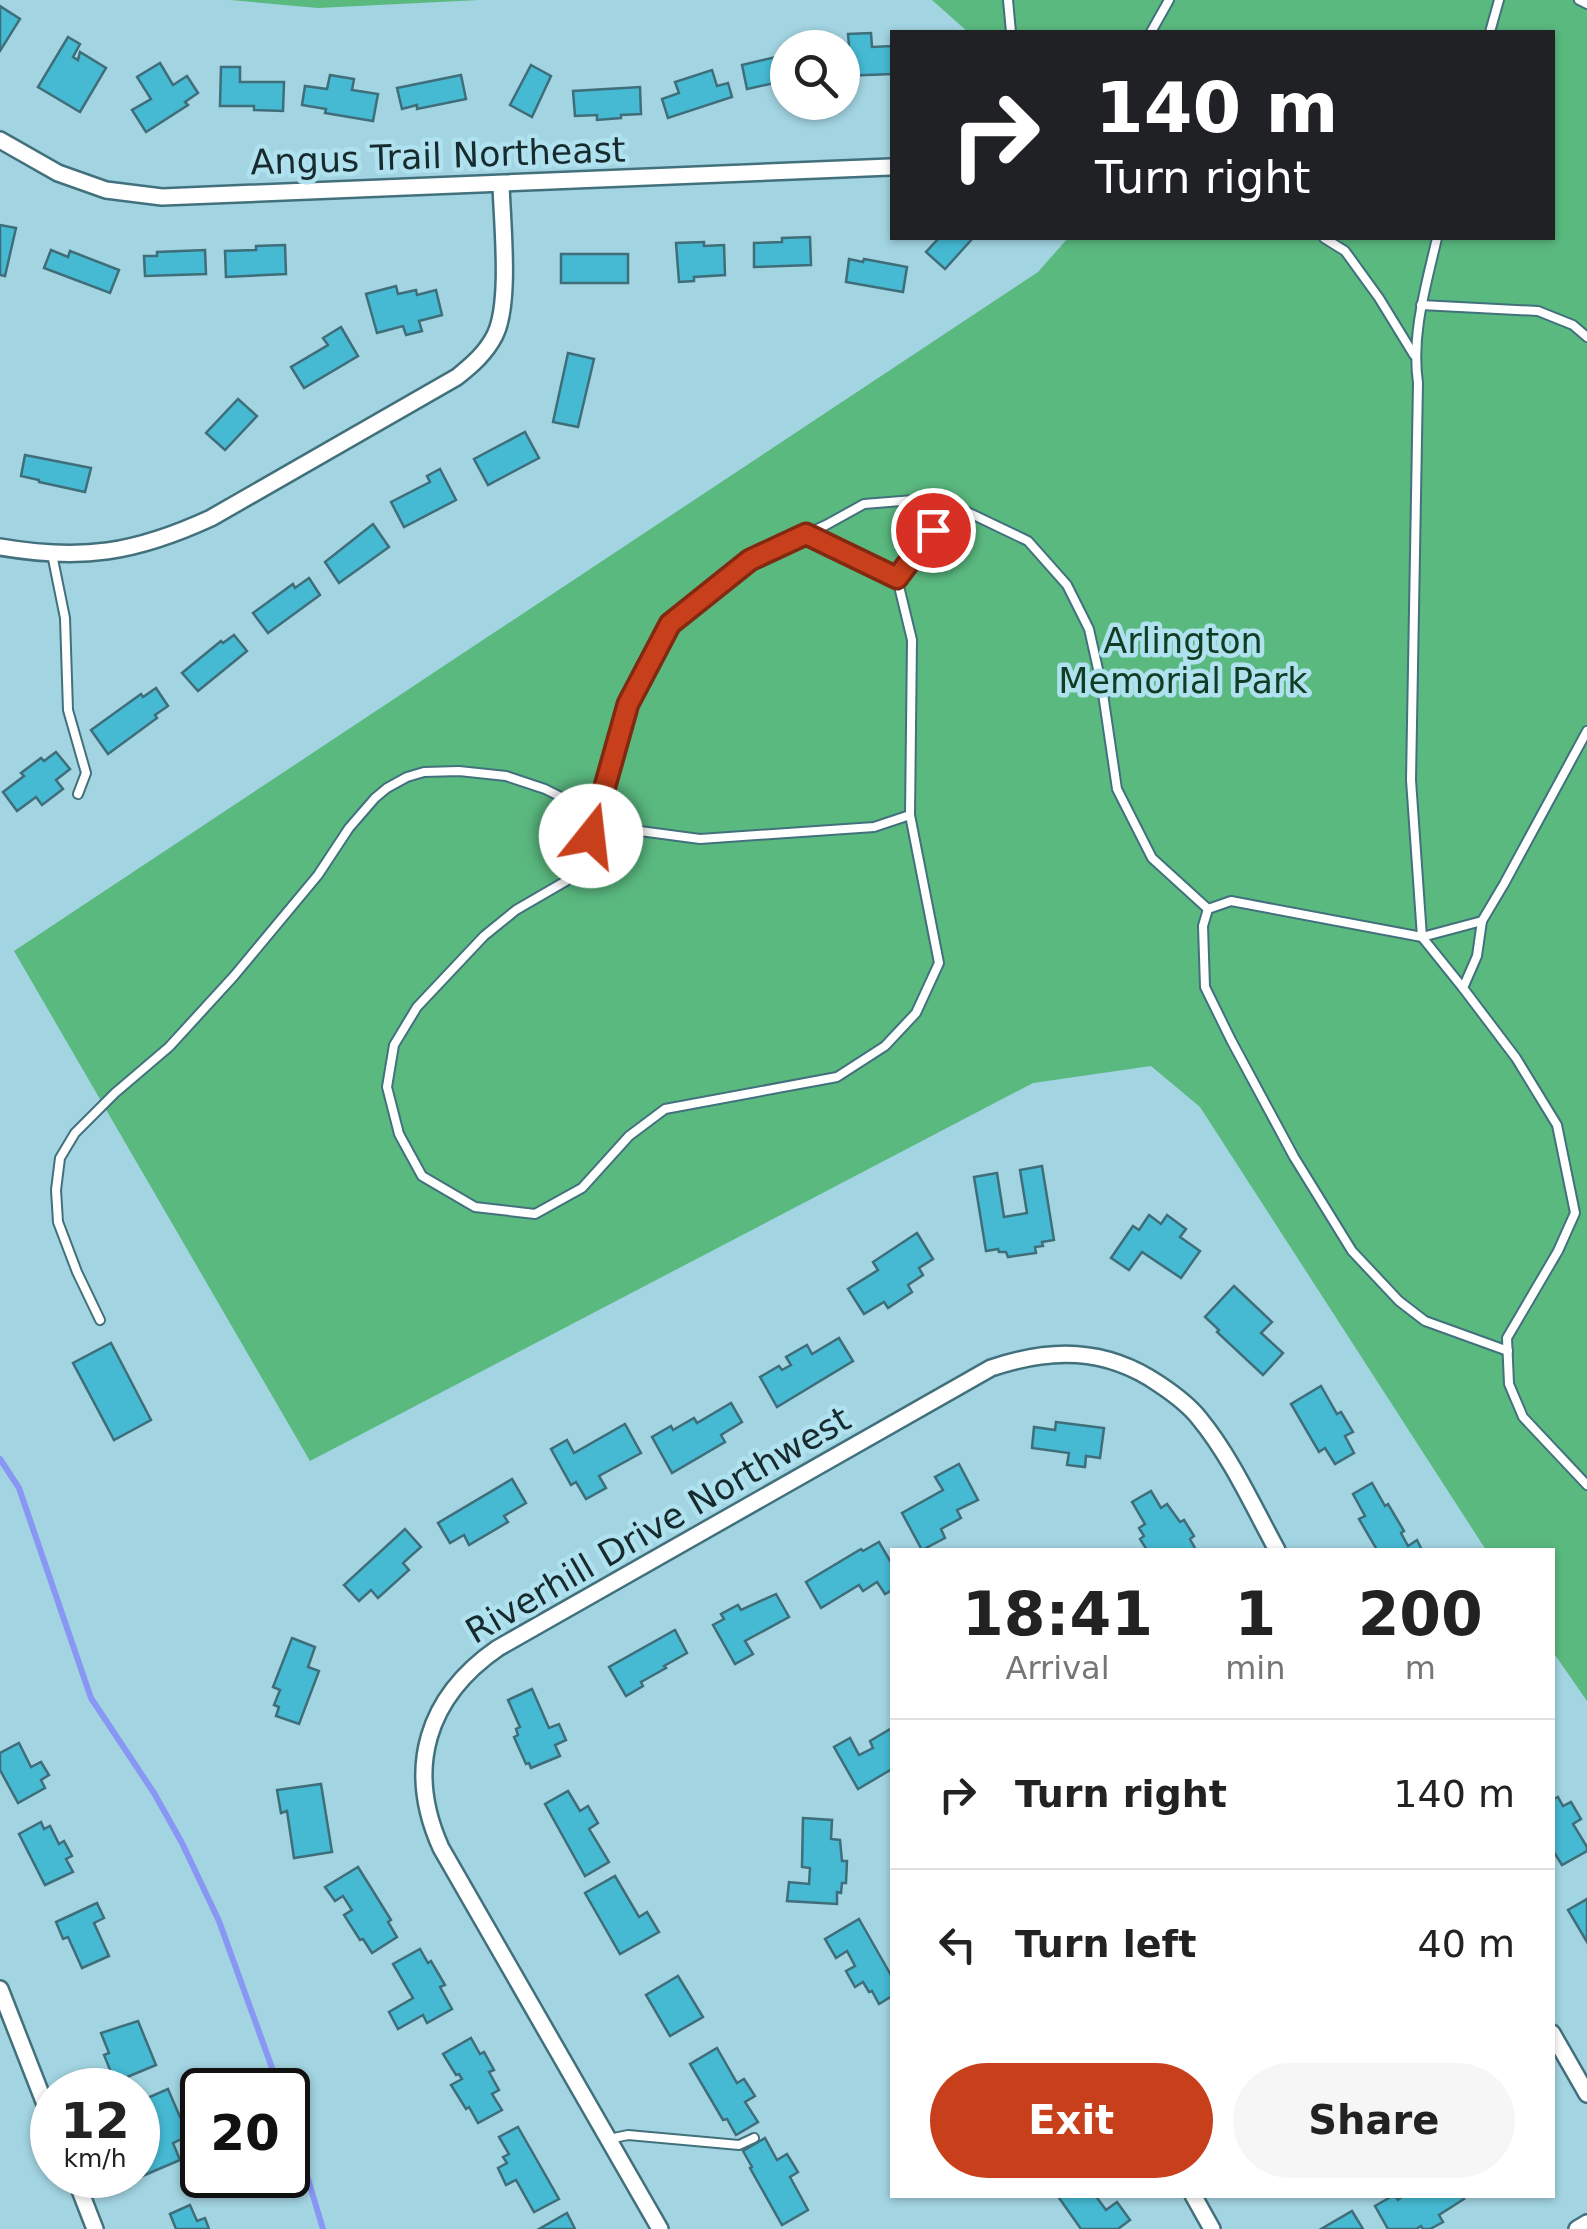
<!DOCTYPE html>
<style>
body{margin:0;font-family:"DejaVu Sans",sans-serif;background:#f6f6f6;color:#222;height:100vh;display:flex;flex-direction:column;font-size:38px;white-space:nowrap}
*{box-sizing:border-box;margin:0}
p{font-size:32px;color:#767676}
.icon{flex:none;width:55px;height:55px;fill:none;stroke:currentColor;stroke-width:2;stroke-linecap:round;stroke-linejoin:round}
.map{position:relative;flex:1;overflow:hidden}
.side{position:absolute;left:890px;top:1548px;width:665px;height:650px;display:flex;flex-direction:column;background:#fff;border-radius:0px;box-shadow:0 2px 8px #0004}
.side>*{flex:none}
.hud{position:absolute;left:890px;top:30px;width:665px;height:210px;border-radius:0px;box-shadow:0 2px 8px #0004;background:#202124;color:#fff;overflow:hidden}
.controls{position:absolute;left:770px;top:30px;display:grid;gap:20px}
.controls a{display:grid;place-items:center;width:90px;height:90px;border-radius:50%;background:#fff;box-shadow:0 2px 8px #0004;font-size:50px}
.speed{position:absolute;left:30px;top:2068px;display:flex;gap:20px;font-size:50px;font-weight:700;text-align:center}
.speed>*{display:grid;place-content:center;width:130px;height:130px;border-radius:50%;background:#fff;box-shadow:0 2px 8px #0004;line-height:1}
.speed small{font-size:25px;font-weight:400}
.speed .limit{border:5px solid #111;border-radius:15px;background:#fff;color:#111}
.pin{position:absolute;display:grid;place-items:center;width:85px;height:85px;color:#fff;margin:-42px;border:5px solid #fff;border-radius:50%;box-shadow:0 2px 10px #0007}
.me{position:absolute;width:110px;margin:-55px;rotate:16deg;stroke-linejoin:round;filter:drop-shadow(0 0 8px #0008)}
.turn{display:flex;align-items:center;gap:35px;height:210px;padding:0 40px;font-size:45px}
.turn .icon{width:130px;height:130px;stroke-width:2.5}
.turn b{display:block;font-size:70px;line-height:85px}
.eta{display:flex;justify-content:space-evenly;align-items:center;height:170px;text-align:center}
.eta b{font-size:60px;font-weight:600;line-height:70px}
.action{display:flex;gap:20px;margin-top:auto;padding:20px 40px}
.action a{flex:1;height:115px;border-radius:60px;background:#c83f1b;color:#fff;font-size:40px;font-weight:600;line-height:115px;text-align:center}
.action a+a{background:#f6f6f6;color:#222}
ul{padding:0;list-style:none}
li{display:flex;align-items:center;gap:30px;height:150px;padding:0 40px;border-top:2px solid #e0e0e0}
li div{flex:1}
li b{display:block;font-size:38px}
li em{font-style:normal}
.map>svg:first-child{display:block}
</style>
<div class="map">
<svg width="1587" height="2229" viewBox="0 0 1587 2229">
<rect width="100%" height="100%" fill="#a2d4e1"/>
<!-- green -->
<g fill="#5ab97f">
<polygon points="230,0 479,0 318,8"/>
<polygon points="932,0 1587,0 1587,1701 1553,1652 1552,1550 1486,1550 1200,1107 1151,1066 1033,1083 310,1461 14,951 1038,272 1068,238 1552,238 1552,32 968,32"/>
</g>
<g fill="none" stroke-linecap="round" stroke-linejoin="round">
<!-- stream -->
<g stroke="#8897f3" stroke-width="6">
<polyline points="0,1459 19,1488 91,1698 154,1793 182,1843 219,1921 280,2090"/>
<polyline points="288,2112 323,2229"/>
</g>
</g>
<!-- building -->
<g fill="#46bad3" stroke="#3f6e7a" stroke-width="2.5">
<polygon points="0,6 20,19 0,51"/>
<polygon points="871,33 872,47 892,46 892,74 842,76 842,48 836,47 849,46 848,34"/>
<polygon points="68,37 80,44 73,57 78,60 80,52 106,68 80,112 38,87"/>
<polygon points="788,54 788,80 747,89 742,65"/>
<polygon points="160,63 173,85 187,76 198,93 185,102 188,105 146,132 132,110 151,99 137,77"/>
<polygon points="531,65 551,76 532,117 510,105"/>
<polygon points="221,67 240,67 240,82 284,82 283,111 254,110 254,106 220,106"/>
<polygon points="712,70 717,86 728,83 732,97 668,118 662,99 679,93 675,82"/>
<polygon points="330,75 354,79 352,90 378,94 373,121 325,113 326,109 302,105 305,86 327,89"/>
<polygon points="461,75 466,99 417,109 417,105 402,109 397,88"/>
<polygon points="640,87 641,114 621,115 621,118 597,120 597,115 575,116 573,91"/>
<polygon points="0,225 16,228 5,276 0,275"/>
<polygon points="810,237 811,265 754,267 754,243 782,242 782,238"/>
<polygon points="939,238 973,238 945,269 926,252"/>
<polygon points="704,242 704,246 724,245 725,275 694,277 694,281 679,282 676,243"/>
<polygon points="285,245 286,274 226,277 225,251 256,250 256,246"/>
<polygon points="51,250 68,257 70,251 119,270 110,293 44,268"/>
<polygon points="205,250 206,274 145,276 144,256 157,256 157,252"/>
<rect x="561" y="254" width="67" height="29"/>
<polygon points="849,259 863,262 864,259 907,267 903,292 846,282"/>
<polygon points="396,286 398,294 416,290 417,295 436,290 442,315 419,321 422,331 406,335 403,326 377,333 366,294"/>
<polygon points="341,327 358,356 304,388 291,367 328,345 323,338"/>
<polygon points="568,353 594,359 578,427 553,422"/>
<polygon points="238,399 257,416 225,450 206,433"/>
<polygon points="525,432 539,458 488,485 474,459"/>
<polygon points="25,455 91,468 85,492 39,482 39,480 21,476"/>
<polygon points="440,469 456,500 404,527 391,502 430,482 427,476"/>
<polygon points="373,524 389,547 339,583 325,562"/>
<polygon points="309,578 320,595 268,633 253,613 293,584 295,588"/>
<polygon points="234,635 247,651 198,691 182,673 221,641 223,643"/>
<polygon points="156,688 168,706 155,715 157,718 108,754 91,730 141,694 143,697"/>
<polygon points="56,752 70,769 56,780 63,789 42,805 36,797 17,811 3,792 24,776 21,773 41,758 44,761"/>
<polygon points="1042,1166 1054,1240 1042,1242 1043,1246 1035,1247 1036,1253 1008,1257 1006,1252 999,1252 998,1249 986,1251 974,1177 997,1173 1004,1217 1027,1213 1020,1170"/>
<polygon points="1149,1215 1161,1224 1167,1215 1186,1229 1180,1237 1200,1251 1181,1278 1142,1252 1129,1270 1111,1258 1133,1226 1139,1230"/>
<polygon points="917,1233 933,1259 919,1268 923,1275 908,1285 912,1292 888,1308 884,1302 864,1314 848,1289 878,1270 873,1262"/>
<polygon points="1234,1286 1272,1322 1261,1333 1283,1353 1263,1375 1217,1332 1219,1330 1205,1317"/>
<polygon points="839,1338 853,1361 777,1407 760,1377 779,1366 782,1370 791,1365 786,1357 807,1345 812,1354"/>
<polygon points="111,1343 151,1420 114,1440 73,1363"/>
<polygon points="1321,1386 1337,1414 1341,1412 1353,1432 1345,1436 1354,1453 1335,1464 1325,1448 1319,1452 1291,1404"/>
<polygon points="731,1403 742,1422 721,1435 725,1442 672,1473 652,1437 671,1426 673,1430 694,1418 697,1423"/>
<polygon points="1056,1422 1104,1428 1100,1458 1086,1456 1085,1467 1067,1465 1069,1453 1032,1448 1034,1427 1055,1430"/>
<polygon points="625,1424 641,1453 599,1476 606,1488 586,1499 576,1482 571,1485 551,1449 567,1440 574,1453"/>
<polygon points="959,1464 978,1500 957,1510 961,1518 941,1529 945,1538 922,1550 902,1513 943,1490 935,1477"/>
<polygon points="512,1479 526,1503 504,1516 508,1522 469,1545 464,1535 450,1543 438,1523"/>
<polygon points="1372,1483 1385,1506 1388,1504 1404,1531 1401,1533 1408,1546 1417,1540 1422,1550 1377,1550 1359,1519 1365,1516 1353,1494"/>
<polygon points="1151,1491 1161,1508 1167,1504 1180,1522 1184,1520 1194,1536 1190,1539 1196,1550 1147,1550 1140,1539 1144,1536 1139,1528 1145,1524 1132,1502"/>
<polygon points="405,1529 421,1547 403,1563 409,1570 378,1598 371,1590 359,1601 344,1585"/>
<polygon points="879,1542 892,1564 892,1590 885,1594 877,1582 863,1591 859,1585 821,1608 806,1582 861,1549 863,1551"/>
<polygon points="776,1594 789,1617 745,1641 753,1654 735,1664 713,1625 724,1619 721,1614 738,1605 741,1610"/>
<polygon points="675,1630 687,1653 664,1666 666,1668 641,1682 643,1686 626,1696 609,1667"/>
<polygon points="292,1638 315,1647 308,1667 319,1671 299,1724 276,1716 279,1707 274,1705 280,1690 273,1687"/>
<polygon points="532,1689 549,1728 559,1724 566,1740 555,1745 560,1756 531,1768 529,1763 526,1764 514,1737 518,1735 516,1729 520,1727 508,1700"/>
<polygon points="892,1728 892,1769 858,1789 834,1747 850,1738 859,1755 873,1748 870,1741"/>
<polygon points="19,1743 31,1767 41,1762 49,1775 41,1780 45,1788 18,1803 0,1770 0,1753"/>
<polygon points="321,1784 332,1852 294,1858 287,1811 281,1813 277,1790"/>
<polygon points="568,1791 580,1811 588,1806 598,1823 589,1829 609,1862 585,1876 545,1804"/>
<polygon points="1558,1797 1563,1806 1571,1802 1581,1819 1573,1824 1587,1847 1587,1851 1562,1865 1552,1849 1552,1800"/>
<polygon points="803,1818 832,1820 831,1839 840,1840 842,1861 847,1861 846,1883 842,1883 841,1893 837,1892 837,1904 787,1901 789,1882 809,1884 810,1868 802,1867"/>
<polygon points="41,1822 44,1829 50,1826 59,1844 64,1841 72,1856 66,1859 73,1872 45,1885 19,1834"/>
<polygon points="358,1867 391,1920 388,1922 397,1937 372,1953 363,1939 360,1940 344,1915 352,1910 343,1896 335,1901 325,1887"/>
<polygon points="615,1876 639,1917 647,1912 659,1932 620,1954 585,1893"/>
<polygon points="1587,1899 1587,1942 1568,1910"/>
<polygon points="97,1903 104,1918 94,1923 109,1956 82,1968 68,1937 63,1939 56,1922"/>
<polygon points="859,1919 892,1977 892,1996 879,2004 872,1991 869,1992 863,1982 855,1987 846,1971 855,1966 847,1951 836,1958 825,1939"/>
<polygon points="420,1949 428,1963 431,1961 445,1985 440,1987 452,2009 427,2023 423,2015 398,2029 389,2012 413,1998 393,1964"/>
<polygon points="678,1976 703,2017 670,2036 646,1995"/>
<polygon points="138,2021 156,2065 115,2082 104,2055 109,2053 101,2033"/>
<polygon points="471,2038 480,2054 484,2052 494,2070 489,2072 499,2090 492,2094 502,2110 478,2123 469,2107 466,2109 451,2085 462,2079 459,2074 456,2075 443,2054"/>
<polygon points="717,2048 737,2083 744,2079 755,2096 745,2102 758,2122 736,2135 727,2119 723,2120 690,2064"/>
<polygon points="168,2089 180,2117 184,2115 192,2134 173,2143 180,2160 140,2177 138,2171 138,2156 151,2150 138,2120 138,2102"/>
<polygon points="518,2127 559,2199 534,2212 516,2180 506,2185 498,2168 507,2163 503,2157 509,2154 499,2137"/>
<polygon points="765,2138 777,2160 787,2154 798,2172 790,2177 808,2210 782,2225 750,2168 752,2167 743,2151"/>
<polygon points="1057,2195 1095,2195 1106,2210 1117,2202 1130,2220 1118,2229 1081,2229"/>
<polygon points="1394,2195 1398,2200 1404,2195 1461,2195 1464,2199 1439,2215 1443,2222 1430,2229 1423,2229 1421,2226 1416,2229 1388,2229 1375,2206"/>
<polygon points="190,2205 197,2221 205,2218 209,2229 176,2229 170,2214"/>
<polygon points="1352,2211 1363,2229 1321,2229"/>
<polygon points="567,2213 575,2229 539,2229"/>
</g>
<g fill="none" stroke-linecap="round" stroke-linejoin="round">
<defs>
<g id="lane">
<polyline points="1008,0 1011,32"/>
<polyline points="1579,0 1587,4"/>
<polyline points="1151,32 1169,0"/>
<polyline points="1490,32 1499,0"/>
<polyline points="1324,238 1345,251 1379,298 1414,355"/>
<path d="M1437 238C1426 286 1411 334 1418 383L1411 780 1422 937 1482 921"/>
<polyline points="1421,305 1538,311 1573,325 1587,337"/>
<polyline points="806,534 897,578 912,640 910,815 939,963 916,1013 885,1046 837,1077 665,1109 629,1136 582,1188 535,1214 475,1207 422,1176 399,1134 387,1087 394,1045 417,1007 484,936 516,910 566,881 591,836 628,704 670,624 750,560 826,525 864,504 926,499 961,509 1028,541 1067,585 1089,629 1102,687 1117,789 1152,858 1208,909"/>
<polyline points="52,554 65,618 68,710 86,773 78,794"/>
<polyline points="897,578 950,506"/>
<polyline points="1587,731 1504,884 1482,921 1477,956 1463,988 1516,1058 1557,1125 1575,1213 1558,1251 1507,1338 1509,1384 1523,1417 1587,1485"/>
<polyline points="1463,988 1422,937 1231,901 1208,909 1203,926 1205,987 1231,1040 1294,1157 1352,1251 1399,1301 1425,1321 1508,1351"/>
<polyline points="100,1320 77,1272 58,1222 56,1190 60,1158 75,1133 115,1093 169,1047 234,976 318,875 349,828 375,798 387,788 407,777 424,772 459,771 506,776 545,789 625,829 700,839 874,827 910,815"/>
<polyline points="609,2139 628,2135 739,2145 754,2138"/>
</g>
<g id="street">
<polyline points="0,140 58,173 106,190 162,197 890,167"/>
<path d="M0 547C82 561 135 553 211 518L457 377C472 365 486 353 495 335 511 303 502 222 501 184"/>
<polyline points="0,1989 52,2122"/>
<polyline points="1552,2033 1587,2094"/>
<polyline points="74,2175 95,2229"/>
<polyline points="1193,2195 1212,2229"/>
<path d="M660 2229 441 1848C405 1768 427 1697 498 1648L991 1368C1050 1348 1105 1347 1159 1384 1174 1394 1188 1404 1199 1418 1231 1457 1253 1506 1277 1550"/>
<polyline points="1577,2229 1587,2223"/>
</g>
</defs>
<!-- lane casing -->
<use href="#lane" stroke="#42717d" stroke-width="12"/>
<!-- street casing -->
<use href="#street" stroke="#42717d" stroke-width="20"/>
<!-- lane -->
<use href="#lane" stroke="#fff" stroke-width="8"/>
<!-- street -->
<use href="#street" stroke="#fff" stroke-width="15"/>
</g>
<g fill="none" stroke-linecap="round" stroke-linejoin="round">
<defs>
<polyline id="route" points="591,836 628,704 670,624 750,560 806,534 897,578 933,530"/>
</defs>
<!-- route casing -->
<use href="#route" stroke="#822912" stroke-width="25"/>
<!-- route -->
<use href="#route" stroke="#c83f1b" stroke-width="18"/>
</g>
<g text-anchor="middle" stroke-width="9" stroke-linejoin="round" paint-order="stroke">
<!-- street labels -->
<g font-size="35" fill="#172b2f" stroke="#afe1ee">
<text transform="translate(438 156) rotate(-2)" y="12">Angus Trail Northeast</text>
<text transform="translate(658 1525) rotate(-30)" y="12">Riverhill Drive Northwest</text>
</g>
<!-- park labels -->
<g font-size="35" fill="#113d24" stroke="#afe1ee">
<text x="1183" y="653">Arlington<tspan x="1183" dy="40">Memorial Park</tspan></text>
</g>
</g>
</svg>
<div class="controls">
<a><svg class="icon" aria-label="search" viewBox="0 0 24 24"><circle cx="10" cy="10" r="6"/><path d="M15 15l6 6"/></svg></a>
</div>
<div class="speed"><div>12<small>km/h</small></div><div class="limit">20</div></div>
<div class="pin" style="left:933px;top:530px;background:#d93025"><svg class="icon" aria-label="arrive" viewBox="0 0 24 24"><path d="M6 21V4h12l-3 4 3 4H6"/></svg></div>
<svg class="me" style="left:591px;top:836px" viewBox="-20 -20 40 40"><circle r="19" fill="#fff"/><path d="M0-13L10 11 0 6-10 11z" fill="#c83f1b"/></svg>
<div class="hud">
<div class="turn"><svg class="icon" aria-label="right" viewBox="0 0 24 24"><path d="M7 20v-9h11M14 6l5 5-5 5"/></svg><div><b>140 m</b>Turn right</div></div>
</div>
<section class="side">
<div class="eta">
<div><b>18:41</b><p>Arrival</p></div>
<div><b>1</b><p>min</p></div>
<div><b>200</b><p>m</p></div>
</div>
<ul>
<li><svg class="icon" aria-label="right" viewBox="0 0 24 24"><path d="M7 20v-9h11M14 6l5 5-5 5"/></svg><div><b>Turn right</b></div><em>140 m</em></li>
<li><svg class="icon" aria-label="left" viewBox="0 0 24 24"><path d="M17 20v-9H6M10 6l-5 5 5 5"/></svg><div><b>Turn left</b></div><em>40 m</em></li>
</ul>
<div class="action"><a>Exit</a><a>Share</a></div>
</section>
</div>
